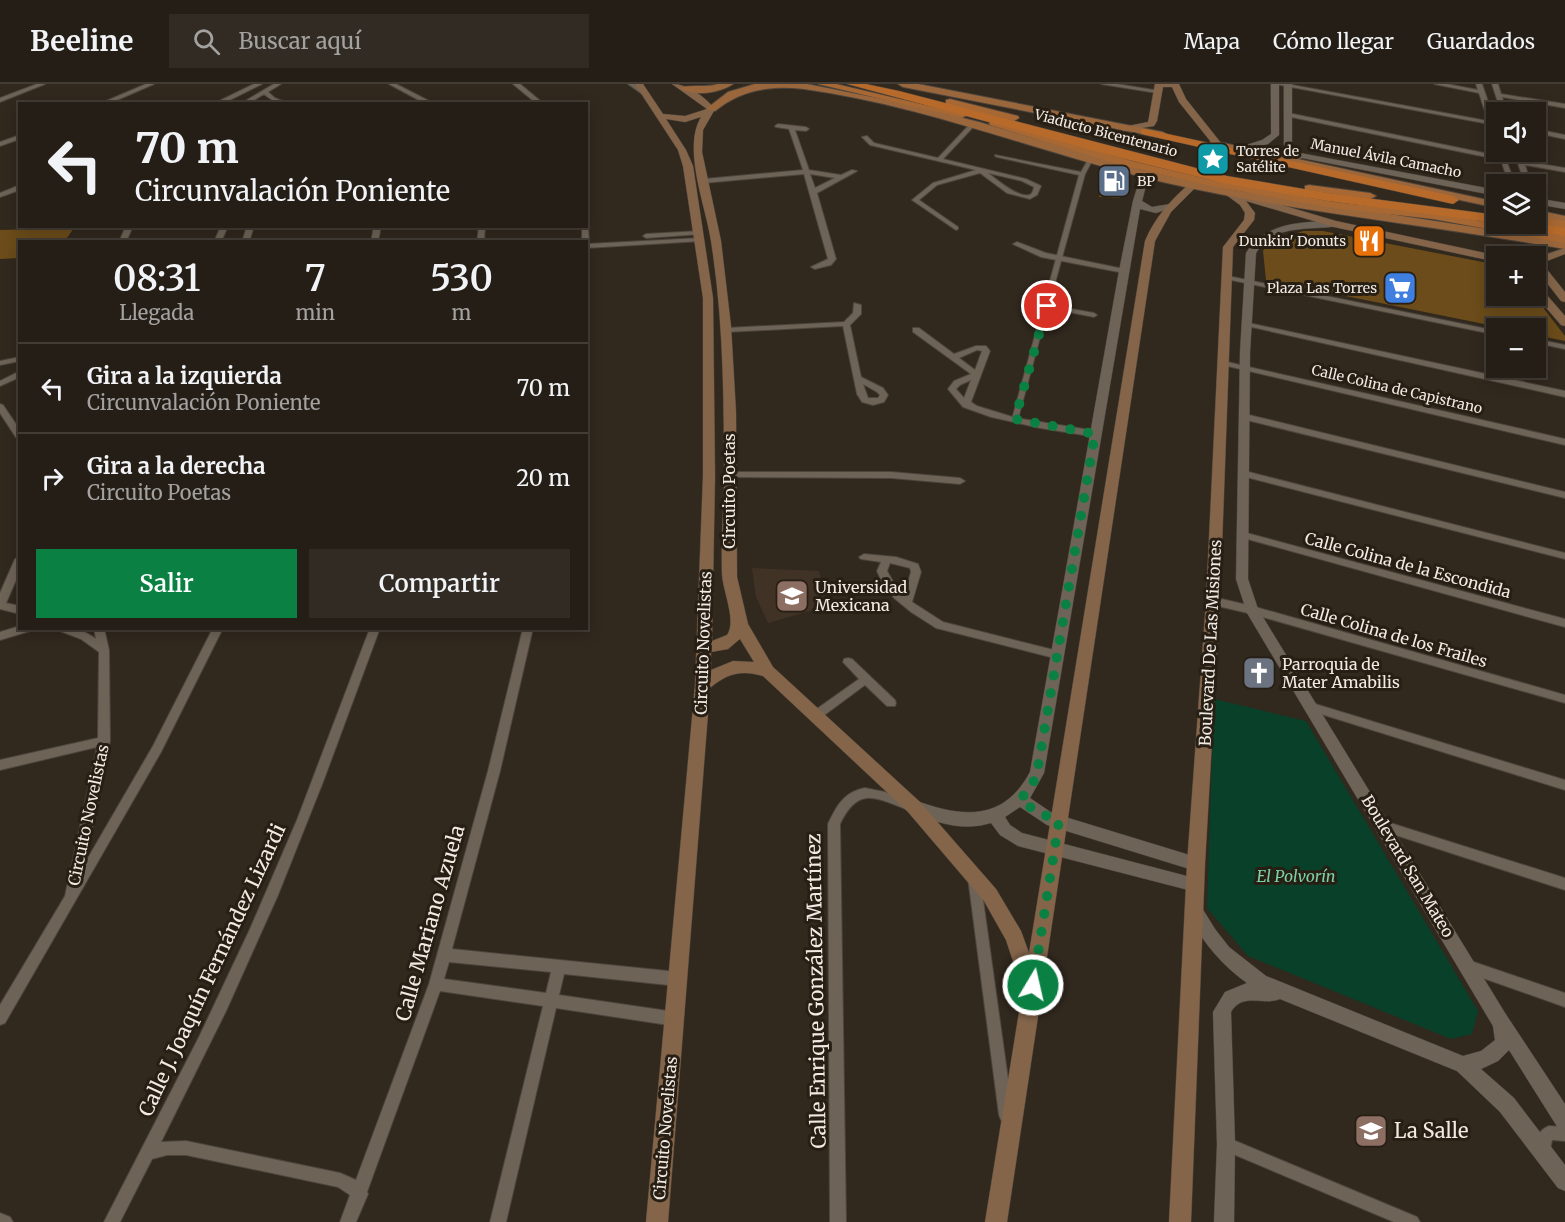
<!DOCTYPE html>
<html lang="es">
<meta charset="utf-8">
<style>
body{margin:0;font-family:Merriweather,serif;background:#312b23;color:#f1f3f6;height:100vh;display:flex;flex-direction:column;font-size:22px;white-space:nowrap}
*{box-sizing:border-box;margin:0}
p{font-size:20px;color:#a3a2a1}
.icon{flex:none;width:33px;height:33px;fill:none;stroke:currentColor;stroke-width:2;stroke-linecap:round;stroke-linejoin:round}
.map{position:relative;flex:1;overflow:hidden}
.sheet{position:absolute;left:18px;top:156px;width:570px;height:390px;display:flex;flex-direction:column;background:#251e16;border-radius:0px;box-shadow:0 3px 15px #0003,0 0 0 2px #423c35}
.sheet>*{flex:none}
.top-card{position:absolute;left:18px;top:18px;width:570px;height:126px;border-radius:0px;box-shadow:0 3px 15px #0003,0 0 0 2px #423c35;background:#251e16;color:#f1f3f6;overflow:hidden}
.fabs{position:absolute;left:1486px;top:18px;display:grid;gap:12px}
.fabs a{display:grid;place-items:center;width:60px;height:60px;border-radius:0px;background:#251e16;box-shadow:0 3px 15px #0003,0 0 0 2px #423c35;font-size:30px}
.pin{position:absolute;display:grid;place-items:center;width:51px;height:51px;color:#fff;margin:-26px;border:3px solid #fff;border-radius:50%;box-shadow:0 2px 6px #0007}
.me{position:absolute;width:66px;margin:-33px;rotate:9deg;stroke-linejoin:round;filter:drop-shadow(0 0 4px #0008)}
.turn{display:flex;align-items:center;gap:21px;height:126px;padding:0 18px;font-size:27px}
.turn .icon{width:78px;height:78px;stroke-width:2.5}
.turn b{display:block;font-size:42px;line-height:51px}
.eta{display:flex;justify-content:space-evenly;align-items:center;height:102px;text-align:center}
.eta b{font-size:36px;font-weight:600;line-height:42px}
.cta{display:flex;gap:12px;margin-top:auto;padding:12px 18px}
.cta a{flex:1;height:69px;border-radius:0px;background:#0b8043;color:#fff;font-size:24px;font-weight:600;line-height:69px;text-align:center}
.cta a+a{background:#312b23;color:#f1f3f6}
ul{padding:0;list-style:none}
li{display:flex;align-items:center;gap:18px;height:90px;padding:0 18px;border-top:2px solid #423c35}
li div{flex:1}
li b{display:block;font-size:22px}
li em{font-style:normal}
header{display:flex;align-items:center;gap:36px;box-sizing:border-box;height:84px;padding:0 30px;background:#251e16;border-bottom:2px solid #423c35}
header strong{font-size:28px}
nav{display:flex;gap:33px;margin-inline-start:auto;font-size:21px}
.search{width:420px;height:54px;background:#312b23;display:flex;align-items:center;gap:15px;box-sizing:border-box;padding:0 21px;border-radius:0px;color:#a3a2a1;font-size:22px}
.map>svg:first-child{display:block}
</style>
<header>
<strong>Beeline</strong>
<div class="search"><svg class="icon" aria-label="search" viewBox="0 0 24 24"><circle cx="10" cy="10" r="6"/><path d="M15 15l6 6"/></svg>Buscar aquí</div>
<nav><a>Mapa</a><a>Cómo llegar</a><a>Guardados</a></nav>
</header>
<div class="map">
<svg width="1565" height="1138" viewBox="0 0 1565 1138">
<rect width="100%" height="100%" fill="#31281e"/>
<!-- education -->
<polygon fill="#413226" points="752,484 819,487 824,505 834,520 768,539 756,513"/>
<!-- green -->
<polygon fill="#09402a" points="1214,615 1306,637 1478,927 1472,950 1451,955 1248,872 1207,824"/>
<!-- building -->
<g fill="#6b4c1a">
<polygon points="1107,87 1126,91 1120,114 1099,113"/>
<polygon points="74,144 64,158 20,158 20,174 0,175 0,146"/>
<polygon points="1303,147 1323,147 1493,180 1497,181 1497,212 1534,212 1565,252 1565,257 1536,251 1536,244 1504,244 1266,196 1263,167 1267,160"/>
</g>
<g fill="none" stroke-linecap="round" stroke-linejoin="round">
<defs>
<polygon id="pedestrian" points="995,71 1081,88 1089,74 1093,75 1085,90 1049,221 1094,229 1097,231 1094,233 1048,224 1018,335 1015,337 1012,335 1079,91 997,73 995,72"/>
<g id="minor">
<polygon points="37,0 45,0 0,18 0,14"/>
<polygon points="146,0 154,0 108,20 99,20"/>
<polygon points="254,0 262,0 222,20 213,20"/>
<path d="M274 0H281L268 8 275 14 290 20C279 20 272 17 264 10L248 20H240Z"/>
<polygon points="389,0 396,0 435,20 426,20"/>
<polygon points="513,0 520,0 544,20 537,20"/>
<polygon points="628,0 635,0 647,9 642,10"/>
<polygon points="1101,0 1117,0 1160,7 1157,9"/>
<polygon points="1275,0 1287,0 1488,37 1479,9 1434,0 1447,0 1478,6 1476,0 1482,0 1495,38 1497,38 1497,56 1494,54 1489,40"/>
<polygon points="1492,0 1498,0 1501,10 1565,20 1565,24 1502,13 1507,28 1501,28"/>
<polygon points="1288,29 1499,72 1500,70 1504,70 1515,100 1509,100 1501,76 1286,32 1285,31"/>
<path d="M971 39 976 40 943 75 1026 95 1041 102 1037 111 1030 115 1007 109 980 89 937 101 919 116 958 143V145L956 146 912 116 933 99 976 86 870 61 862 53 867 52 874 59 938 74ZM988 89 1022 97 1034 103C1033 106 1033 110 1029 111 1018 114 996 95 988 89Z"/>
<path d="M778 40 806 43 809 45 806 47 795 46 809 86 841 91 852 86 857 87 817 109 836 175 831 181 815 185 811 183 828 175 804 90 704 99 701 97 704 95 803 86 789 45 776 43 775 42ZM810 90 835 94 815 104Z"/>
<polygon points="1536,45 1565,51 1565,55 1536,49"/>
<polygon points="20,51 20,55 0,62 0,58"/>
<polygon points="1514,68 1520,68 1523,77 1565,84 1565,88 1525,81 1531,100 1525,100"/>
<polygon points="20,101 20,106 0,113 0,109"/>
<polygon points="586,140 588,142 589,158 586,160 586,158 582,158 582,142 586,142"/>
<polygon points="126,142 133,142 126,158 119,158"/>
<polygon points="221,142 228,142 221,158 214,158"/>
<polygon points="247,142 254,142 249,158 242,158"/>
<polygon points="374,142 381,142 378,158 371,158"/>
<polygon points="479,142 485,142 484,158 477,158"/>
<polygon points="700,147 702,148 702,150 646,154 643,152 646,150"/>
<polygon points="700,154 702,155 702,157 586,164 587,160"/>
<polygon points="1017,158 1046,169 1124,185 1128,187 1124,189 1041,173 1015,161 1013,160"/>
<polygon points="1223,191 1497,247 1497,251 1226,195 1222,193"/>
<path d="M854 219 861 221V230L850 241 861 293 883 304 888 311 884 318 873 321 862 318 857 310 843 242 727 248 723 246 727 244 844 238 853 229ZM863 300 877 308 880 311 878 314H868Z"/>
<polygon points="1244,238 1565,307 1565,313 1247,242 1243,240"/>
<path d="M913 244H919L954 270 976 262H986L990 267 971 318 977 322 1016 334 1096 347 1100 350 1096 353 1040 344 991 333 963 323 948 305 954 297 971 290 913 248ZM977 266 982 267 975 286 959 274ZM971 296 964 314 956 305 960 301Z"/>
<polygon points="1536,255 1565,261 1565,265 1536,259"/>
<polygon points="20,273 20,277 0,281 0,277"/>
<polygon points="1220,277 1223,277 1565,355 1565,361 1223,281 1219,279"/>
<polygon points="20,287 20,293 0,302 0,297"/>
<polygon points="0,320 3,321 20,346 20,356 17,355 0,329"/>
<polygon points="1245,330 1565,408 1565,414 1242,335 1241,333"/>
<polygon points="1245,387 1565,469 1565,475 1242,392 1241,390"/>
<polygon points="730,388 891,388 960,394 965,397 960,400 891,394 727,393 726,391 727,389"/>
<polygon points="1243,448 1565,535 1565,543 1240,453 1238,451 1240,449"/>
<path d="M864 470 896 473 918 480 921 488 912 518 943 538 1058 567 1062 568 1063 571 1062 574 1058 575 936 544 911 528 894 514 882 498 877 487 881 478 861 475 859 473ZM890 479 910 484 911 488 904 511 895 501 887 487Z"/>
<polygon points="20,472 20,487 6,519 20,522 20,530 0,525 0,509 15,475"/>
<polygon points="1213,513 1252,522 1565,611 1565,619 1252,530 1209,520 1208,517 1209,514"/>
<polygon points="20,542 20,544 31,544 30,547 0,556 0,548"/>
<path d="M59 544C74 544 84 546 96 555L94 544H104L109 566 110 657 85 779 153 662 213 544H223L161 668 5 939 0 941V921L65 812 97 663 0 686V676L98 654 99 568 81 555 60 547Z"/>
<path d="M370 544H380L323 698 278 811 226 927 161 1058 186 1057 340 1089 356 1096 429 900 488 687 523 544H533L500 687 452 865 678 888 683 890 685 895 683 900 678 902 564 890 559 911 675 928 680 930 682 935 680 940 675 942 556 924 506 1138H490L543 922 440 907 367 1108 368 1110 356 1138H340L350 1111 338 1103 186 1071H167L152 1075 120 1138H104L199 953 250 845 297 736ZM449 878 551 888 546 909 444 895Z"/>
<polygon points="848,574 852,575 895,616 896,619 895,622 887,622 865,601 819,635 815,637 811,635 809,632 811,629 859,595 843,578 844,575"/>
<polygon points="1312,619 1565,696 1565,706 1308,626 1307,623 1308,620"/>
<path d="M865 704 885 708 915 718 917 722 915 726 911 727C878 715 859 700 840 740L846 1138H830L828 740C837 721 844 708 865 704Z"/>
<polygon points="1384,737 1565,794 1565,806 1380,746 1378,742 1380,738"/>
<polygon points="974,788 978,790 980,794 1013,1031 1011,1036 1006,1038 1001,1036 999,1031 968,794 970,790"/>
<polygon points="1468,876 1565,909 1565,923 1463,887 1461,882 1463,877"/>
<path d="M1549 1042 1565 1043V1057L1552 1056 1549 1071 1544 1073 1539 1071C1534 1059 1536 1047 1549 1042Z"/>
<polygon points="1226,1053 1417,1133 1420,1138 1394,1138 1221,1065 1219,1060 1221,1055"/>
<polygon points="0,1129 10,1133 13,1138 0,1138"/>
</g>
<g id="tertiary">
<polygon points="1271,0 1279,0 1279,51 1268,60 1237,68 1237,64 1262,56 1271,50"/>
<polygon points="1284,0 1292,0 1292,61 1300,69 1497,106 1497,112 1302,74 1299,75 1293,72 1267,74 1267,70 1290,68 1284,61"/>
<path d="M1142 88 1149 90 1142 117 1152 123 1170 120 1174 123 1156 129 1140 125 1044 689 1030 714 1052 729 1196 773 1202 775 1204 780 1202 785 1196 787 1047 741 1020 723 1005 733 1010 741 1022 749 1202 796 1204 801 1202 806 1196 808 1018 762 1000 751 991 739C961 748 936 738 909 728L906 723 909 718 914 716C960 733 1003 739 1030 688L1119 187 1133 117Z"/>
<polygon points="1536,114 1565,119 1565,125 1536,120"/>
<path d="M1334 137 1338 140 1337 142C1308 147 1274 139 1256 169L1250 268 1248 495 1258 525 1505 929 1565 1020V1046L1558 1044 1509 966 1498 977 1481 985 1514 1014 1565 1081V1107L1558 1104 1500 1028 1457 987 1280 915C1262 922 1243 908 1231 928L1235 1060 1234 1138H1214L1217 1060 1213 928 1225 908 1247 899C1223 882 1205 861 1190 834L1188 829 1190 824 1196 821 1202 824 1215 845 1229 863 1266 892 1463 972 1481 967 1495 956 1493 942 1247 529 1236 495 1240 268 1246 169C1266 138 1301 138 1334 137Z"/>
</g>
<g id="secondary">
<path d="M635 0H643L663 30 685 32 707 25 672 0C688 0 705 13 715 25L703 46 702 68 721 157 731 242 736 328 737 493 748 540 773 583 920 718 996 805 1021 847 1029 869 1145 157C1155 133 1171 116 1190 99L1198 101 1171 128 1155 157 1007 1138H985L1021 916 1017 909 1013 877 1006 856 984 817 908 728 763 592C741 586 728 589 710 604L668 1138H646L695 601 703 392V214L683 82 678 66ZM701 33C682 65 706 122 711 157 724 239 724 321 724 403 723 432 721 461 722 490 723 508 737 537 727 551L712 557 715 392 713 214 693 82 686 66 666 35 685 38ZM740 555 754 578 733 577 711 586V568L728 565Z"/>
<polygon points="1155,0 1179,0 1186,15 1221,59 1221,63 1215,63 1179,18 1172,3 1163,3 1157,37 1154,42 1123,47 1123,43 1148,38"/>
<polygon points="1228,105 1336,137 1499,172 1497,172 1497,178 1334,143 1246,117 1255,129 1254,136 1233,163 1220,517 1205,780 1191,1138 1169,1138 1187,780 1206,517 1223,163 1244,136 1245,129 1240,121 1225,110 1225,106"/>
<polygon points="1565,164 1565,170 1547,177 1545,183 1565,208 1565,218 1561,217 1536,185 1538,173"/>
<polygon points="1536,202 1540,203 1565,232 1565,242 1561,241 1536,212"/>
</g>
<g id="primary">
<path d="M718 0H733C720 9 693 13 680 4 690 0 706 4 718 0Z"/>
<path d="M755 0H807L907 20 979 38 1142 86 1239 107 1565 157V165C1433 141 1299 129 1167 99 1045 71 928 22 804 5 770 1 741 6 715 27L706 25 728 8Z"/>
<polygon points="898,0 918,0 1163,48 1168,51 1163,54 903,3"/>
<polygon points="1214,57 1497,118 1497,124 1210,62 1210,58"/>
<polygon points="1536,126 1565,132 1565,138 1536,132"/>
</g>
<g id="trunk">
<polygon points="818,0 836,0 967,31 962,34"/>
<polygon points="950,15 1018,32 1019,34 1014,37 946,20 946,16"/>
<polygon points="994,36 1132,77 1211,96 1334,118 1433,129 1565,151 1565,159 1433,135 1334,124 1211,102 1125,82 990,41 989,39"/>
<polygon points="1309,101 1370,109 1376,112 1370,115 1305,106 1305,102"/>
<polygon points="1536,132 1565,137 1565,145 1536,140"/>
</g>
<g id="motorway">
<polygon points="847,0 866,0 899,7 1227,92 1328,109 1497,131 1497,139 1328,117 1227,100 1129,76"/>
<polygon points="1145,45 1453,112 1459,116 1453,120 1141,50 1141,46"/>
<polygon points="1536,139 1565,144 1565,152 1522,144 1516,140"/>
</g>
</defs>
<!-- pedestrian casing -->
<use href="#pedestrian" stroke="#4d453c" stroke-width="2"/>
<!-- minor casing -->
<use href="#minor" stroke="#4d453c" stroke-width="2"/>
<!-- tertiary casing -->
<use href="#tertiary" stroke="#4d453c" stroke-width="1"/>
<!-- secondary casing -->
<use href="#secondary" stroke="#4d453c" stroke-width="1"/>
<!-- primary casing -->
<use href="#primary" stroke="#4d453c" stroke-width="2"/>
<!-- trunk casing -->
<use href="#trunk" stroke="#4d453c" stroke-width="2"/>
<!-- motorway casing -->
<use href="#motorway" stroke="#4d453c" stroke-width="1"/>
<!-- pedestrian -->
<use href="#pedestrian" fill="#6e6357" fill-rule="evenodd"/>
<!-- minor -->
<use href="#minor" fill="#6e6357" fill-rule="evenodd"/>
<!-- tertiary -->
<use href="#tertiary" fill="#6e6357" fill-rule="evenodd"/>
<!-- secondary -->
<use href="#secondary" fill="#84654a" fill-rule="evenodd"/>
<!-- primary -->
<use href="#primary" fill="#9a673c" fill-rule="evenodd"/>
<!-- trunk -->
<use href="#trunk" fill="#a86833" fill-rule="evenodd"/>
<!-- motorway -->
<use href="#motorway" fill="#b76a2a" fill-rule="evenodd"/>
</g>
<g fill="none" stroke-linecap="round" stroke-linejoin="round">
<!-- route -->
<polyline stroke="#0b8043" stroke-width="10" stroke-dasharray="0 18" points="1033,901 1059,737 1035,727 1020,715 1031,704 1037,689 1095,350 1015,335 1047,222"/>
</g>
<!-- icons -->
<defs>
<symbol id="sight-square" viewBox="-11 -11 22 22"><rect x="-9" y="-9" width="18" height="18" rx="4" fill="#0f9aa8" stroke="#271e14"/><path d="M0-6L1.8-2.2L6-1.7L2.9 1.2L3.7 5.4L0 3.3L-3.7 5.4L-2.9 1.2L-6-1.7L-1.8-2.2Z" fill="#fff"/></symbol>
<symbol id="fuel-square" viewBox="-11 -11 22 22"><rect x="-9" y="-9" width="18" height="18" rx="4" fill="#5c6f8a" stroke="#271e14"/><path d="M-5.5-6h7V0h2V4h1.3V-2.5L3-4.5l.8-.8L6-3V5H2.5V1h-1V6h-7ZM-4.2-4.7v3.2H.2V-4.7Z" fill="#fff"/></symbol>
<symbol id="restaurant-square" viewBox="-11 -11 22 22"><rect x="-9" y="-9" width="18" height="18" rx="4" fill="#e8710a" stroke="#271e14"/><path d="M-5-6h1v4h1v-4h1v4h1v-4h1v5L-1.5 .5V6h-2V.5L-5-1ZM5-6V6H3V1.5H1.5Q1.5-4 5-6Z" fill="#fff"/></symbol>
<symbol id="supermarket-square" viewBox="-11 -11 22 22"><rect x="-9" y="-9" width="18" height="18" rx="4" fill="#3f7fe0" stroke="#271e14"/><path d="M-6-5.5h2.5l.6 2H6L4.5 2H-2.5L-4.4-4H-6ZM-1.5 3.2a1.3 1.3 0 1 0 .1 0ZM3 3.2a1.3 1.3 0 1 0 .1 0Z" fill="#fff"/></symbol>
<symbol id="school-square" viewBox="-11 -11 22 22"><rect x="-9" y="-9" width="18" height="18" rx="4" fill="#8d6e63" stroke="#271e14"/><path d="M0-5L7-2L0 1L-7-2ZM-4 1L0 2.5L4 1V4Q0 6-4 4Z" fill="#fff"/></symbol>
<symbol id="church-square" viewBox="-11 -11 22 22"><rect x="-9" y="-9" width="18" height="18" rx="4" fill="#6b7280" stroke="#271e14"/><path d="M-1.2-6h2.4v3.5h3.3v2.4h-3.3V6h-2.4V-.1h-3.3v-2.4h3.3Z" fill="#fff"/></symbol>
</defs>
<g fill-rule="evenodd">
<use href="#sight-square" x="1194" y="56" width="38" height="38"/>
<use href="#fuel-square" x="1095" y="78" width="38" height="38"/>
<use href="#restaurant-square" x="1350" y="138" width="38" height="38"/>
<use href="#supermarket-square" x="1381" y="185" width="38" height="38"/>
<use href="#school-square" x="773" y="493" width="38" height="38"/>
<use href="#church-square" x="1240" y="570" width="38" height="38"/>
<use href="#school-square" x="1352" y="1028" width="38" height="38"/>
</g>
<g text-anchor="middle" stroke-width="6" stroke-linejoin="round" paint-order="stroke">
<!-- far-street labels -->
<g font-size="14" fill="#f1ebe4" stroke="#271e14">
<text transform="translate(1106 49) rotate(15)" y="5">Viaducto Bicentenario</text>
<text transform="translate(1386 74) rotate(11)" y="5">Manuel Ávila Camacho</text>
<text transform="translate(1397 305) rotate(13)" y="5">Calle Colina de Capistrano</text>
</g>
<!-- far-poi labels -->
<g font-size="14" fill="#f1ebe4" stroke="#271e14" text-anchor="start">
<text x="1236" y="72">Torres de<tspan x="1236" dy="16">Satélite</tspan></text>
<text x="1137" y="102">BP</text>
<text x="1346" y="162" text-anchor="end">Dunkin' Donuts</text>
<text x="1377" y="209" text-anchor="end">Plaza Las Torres</text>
</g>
<!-- street labels -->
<g font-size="16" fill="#f1ebe4" stroke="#271e14">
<text transform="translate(729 407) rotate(-90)" y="6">Circuito Poetas</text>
<text transform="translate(1408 481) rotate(15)" y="6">Calle Colina de la Escondida</text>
<text transform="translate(1394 551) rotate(16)" y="6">Calle Colina de los Frailes</text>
<text transform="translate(703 559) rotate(-88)" y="6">Circuito Novelistas</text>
<text transform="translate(1210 559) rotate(-87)" y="6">Boulevard De Las Misiones</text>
<text transform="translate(88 731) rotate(-78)" y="6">Circuito Novelistas</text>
<text transform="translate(1408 782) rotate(59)" y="6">Boulevard San Mateo</text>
<text transform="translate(665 1044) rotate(-85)" y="6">Circuito Novelistas</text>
</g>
<!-- poi labels -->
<g font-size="16" fill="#f1ebe4" stroke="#271e14" text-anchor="start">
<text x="815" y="509">Universidad<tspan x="815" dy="18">Mexicana</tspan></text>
<text x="1282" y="586">Parroquia de<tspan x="1282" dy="18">Mater Amabilis</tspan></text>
</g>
<!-- park labels -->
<g font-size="16" font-style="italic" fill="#7ad3a8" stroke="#271e14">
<text x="1296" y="798">El Polvorín</text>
</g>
<!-- near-street labels -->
<g font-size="20" fill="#f1ebe4" stroke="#271e14">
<text transform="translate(430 839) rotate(-74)" y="7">Calle Mariano Azuela</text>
<text transform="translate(212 886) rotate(-65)" y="7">Calle J. Joaquín Fernández Lizardi</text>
<text transform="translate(816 907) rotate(-91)" y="7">Calle Enrique González Martínez</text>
</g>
<!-- near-poi labels -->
<g font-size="20" fill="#f1ebe4" stroke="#271e14" text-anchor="start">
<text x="1394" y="1054">La Salle</text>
</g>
</g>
</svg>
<div class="fabs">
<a><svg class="icon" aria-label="sound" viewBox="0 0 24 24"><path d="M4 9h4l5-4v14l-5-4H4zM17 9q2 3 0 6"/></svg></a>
<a><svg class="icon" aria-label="layers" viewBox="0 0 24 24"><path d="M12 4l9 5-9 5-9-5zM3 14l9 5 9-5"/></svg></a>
<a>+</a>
<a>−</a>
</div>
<div class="pin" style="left:1047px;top:222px;background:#d93025"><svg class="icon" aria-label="arrive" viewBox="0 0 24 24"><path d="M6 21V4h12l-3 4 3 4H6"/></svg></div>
<svg class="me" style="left:1033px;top:901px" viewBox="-20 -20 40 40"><circle r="17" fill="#0b8043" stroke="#fff" stroke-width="3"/><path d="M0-11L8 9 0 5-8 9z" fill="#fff"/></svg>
<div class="top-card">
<div class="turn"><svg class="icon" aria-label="left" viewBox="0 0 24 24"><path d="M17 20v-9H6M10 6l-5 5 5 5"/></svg><div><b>70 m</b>Circunvalación Poniente</div></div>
</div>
<section class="sheet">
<div class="eta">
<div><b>08:31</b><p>Llegada</p></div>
<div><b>7</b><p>min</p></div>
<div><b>530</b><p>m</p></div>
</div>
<ul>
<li><svg class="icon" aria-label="left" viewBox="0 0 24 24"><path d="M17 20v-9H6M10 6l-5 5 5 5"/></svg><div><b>Gira a la izquierda</b><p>Circunvalación Poniente</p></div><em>70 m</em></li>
<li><svg class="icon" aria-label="right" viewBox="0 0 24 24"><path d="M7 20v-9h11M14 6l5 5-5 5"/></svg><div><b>Gira a la derecha</b><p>Circuito Poetas</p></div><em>20 m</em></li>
</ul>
<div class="cta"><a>Salir</a><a>Compartir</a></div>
</section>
</div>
